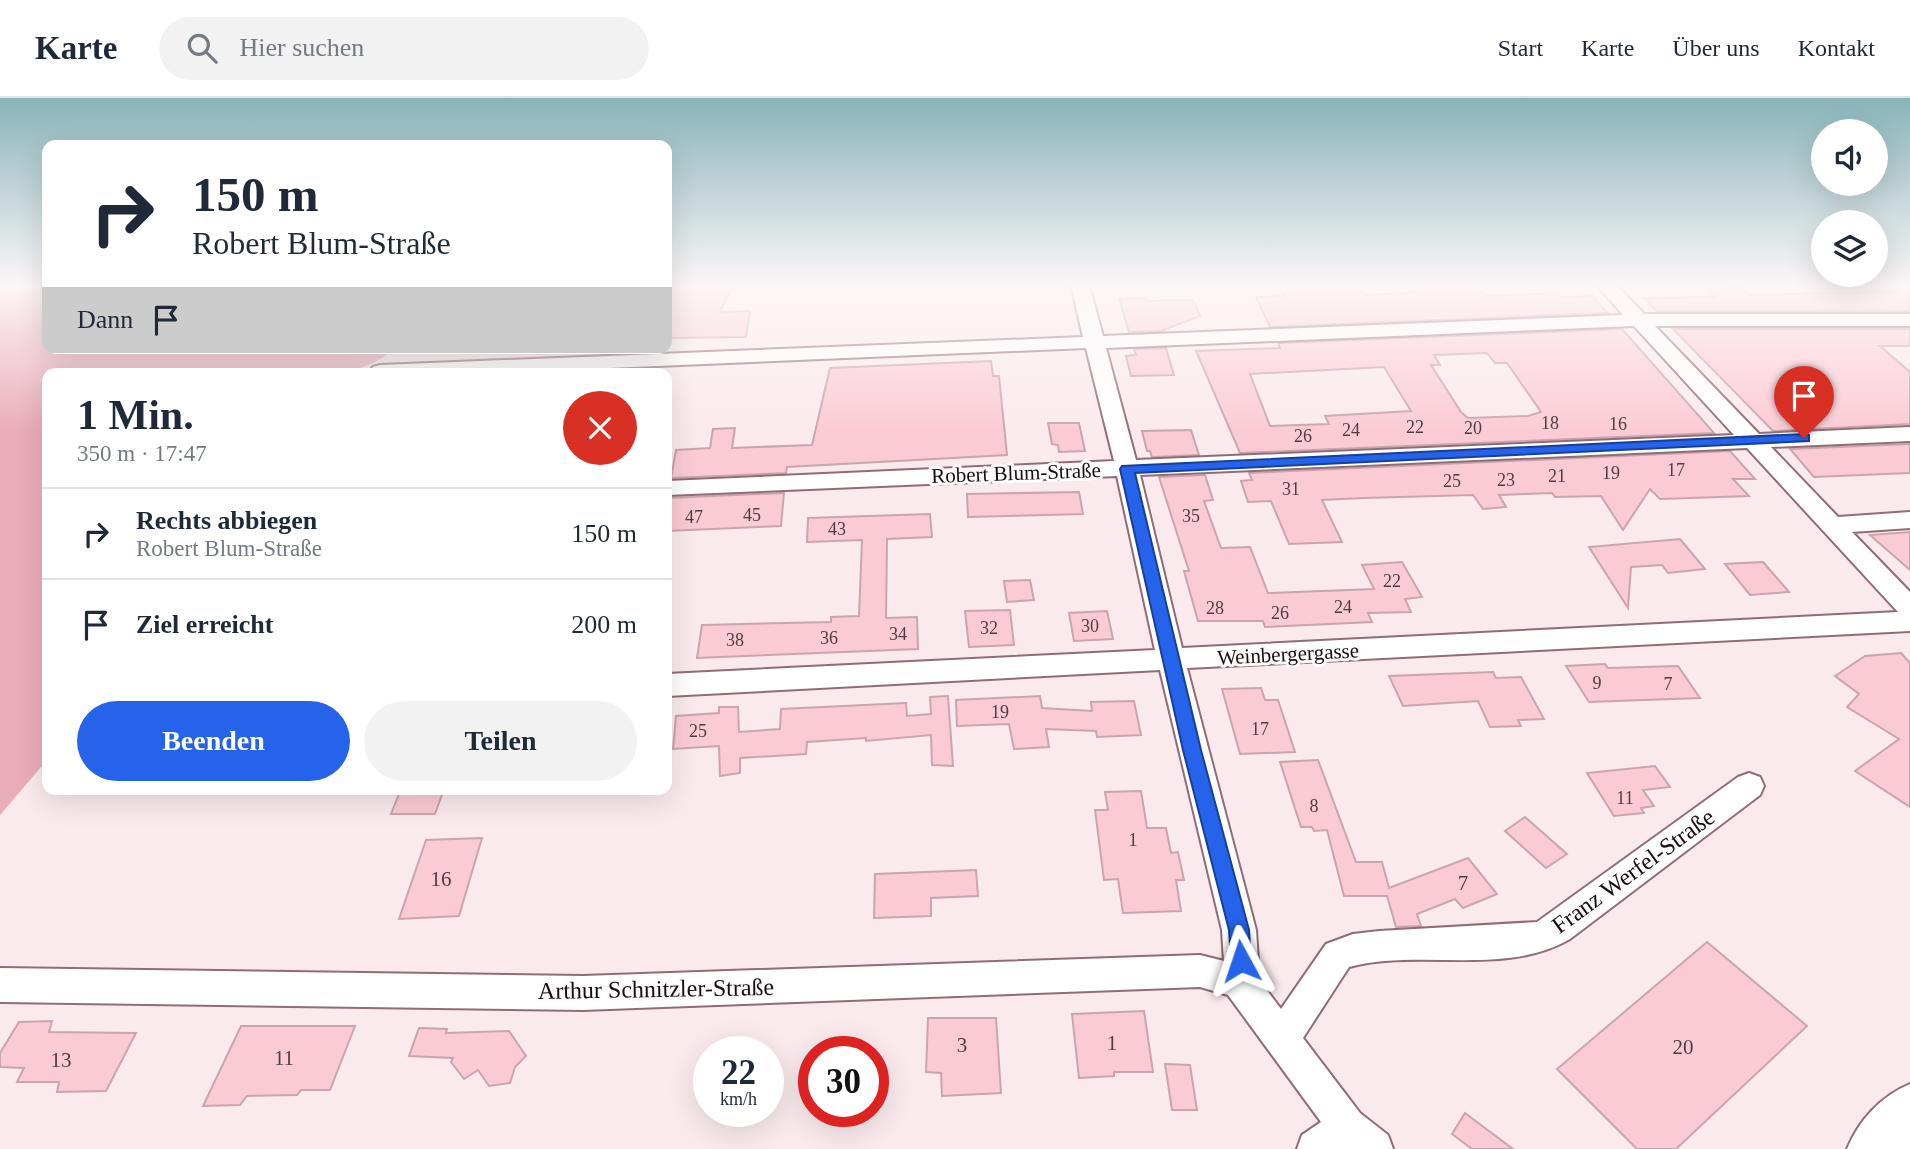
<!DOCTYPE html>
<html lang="de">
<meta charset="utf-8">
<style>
body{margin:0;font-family:"Times New Roman",serif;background:#f2f2f3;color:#1f2937;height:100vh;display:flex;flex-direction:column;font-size:26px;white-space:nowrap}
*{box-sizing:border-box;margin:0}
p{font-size:23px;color:#747a83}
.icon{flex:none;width:38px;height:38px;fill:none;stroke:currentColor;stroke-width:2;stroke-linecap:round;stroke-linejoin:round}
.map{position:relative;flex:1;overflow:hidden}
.drawer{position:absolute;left:42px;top:270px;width:630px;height:427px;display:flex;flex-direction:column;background:#fff;border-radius:14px;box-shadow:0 7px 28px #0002}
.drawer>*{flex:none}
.hud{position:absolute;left:42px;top:42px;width:630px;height:214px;border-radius:14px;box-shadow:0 7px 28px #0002;background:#fff;color:#1f2937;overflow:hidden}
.buttons{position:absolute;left:1811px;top:21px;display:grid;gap:14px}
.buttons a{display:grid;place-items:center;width:77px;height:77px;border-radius:50%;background:#fff;box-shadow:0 7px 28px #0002;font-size:35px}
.speed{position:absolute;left:693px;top:938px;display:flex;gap:14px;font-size:35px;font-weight:700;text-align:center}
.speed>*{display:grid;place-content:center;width:91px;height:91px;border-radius:50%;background:#fff;box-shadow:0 7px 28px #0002;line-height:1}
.speed small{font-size:18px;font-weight:400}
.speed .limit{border:10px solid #d22;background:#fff;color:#111}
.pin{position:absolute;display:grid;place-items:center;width:60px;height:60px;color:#fff;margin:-72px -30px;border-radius:50% 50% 50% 0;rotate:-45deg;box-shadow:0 0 7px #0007}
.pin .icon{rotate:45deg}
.me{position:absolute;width:77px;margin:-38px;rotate:355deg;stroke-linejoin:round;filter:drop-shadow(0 0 5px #0008)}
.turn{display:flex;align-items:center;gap:24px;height:147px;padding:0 35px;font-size:32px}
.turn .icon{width:91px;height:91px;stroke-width:2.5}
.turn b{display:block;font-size:49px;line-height:60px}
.then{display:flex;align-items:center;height:66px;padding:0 35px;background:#0003;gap:14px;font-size:26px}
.round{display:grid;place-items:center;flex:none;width:74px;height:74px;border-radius:37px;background:#f2f2f3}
.summary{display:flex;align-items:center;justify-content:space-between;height:119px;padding:0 35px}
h1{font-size:42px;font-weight:700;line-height:52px}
.button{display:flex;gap:14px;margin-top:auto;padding:14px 35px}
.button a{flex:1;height:80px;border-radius:42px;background:#2563eb;color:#fff;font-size:28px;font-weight:700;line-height:80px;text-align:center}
.button a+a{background:#f2f2f3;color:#1f2937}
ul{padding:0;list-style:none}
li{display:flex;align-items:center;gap:21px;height:91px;padding:0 35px;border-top:2px solid #e0e1e3}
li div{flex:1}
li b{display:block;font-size:26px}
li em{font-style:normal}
header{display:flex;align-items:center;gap:42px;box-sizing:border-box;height:98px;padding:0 35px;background:#fff;border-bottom:2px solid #e0e1e3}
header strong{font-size:33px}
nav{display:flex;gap:38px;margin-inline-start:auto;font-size:24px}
.search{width:490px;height:63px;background:#f2f2f3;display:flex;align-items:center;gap:18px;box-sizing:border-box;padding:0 24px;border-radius:38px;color:#747a83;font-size:26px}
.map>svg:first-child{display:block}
</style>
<header>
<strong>Karte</strong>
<div class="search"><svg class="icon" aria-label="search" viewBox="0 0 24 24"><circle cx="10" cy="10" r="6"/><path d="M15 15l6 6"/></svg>Hier suchen</div>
<nav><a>Start</a><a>Karte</a><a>Über uns</a><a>Kontakt</a></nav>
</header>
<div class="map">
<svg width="1910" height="1051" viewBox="0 0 1910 1051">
<rect width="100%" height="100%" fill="#faeaed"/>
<!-- green -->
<path fill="#ebacba" d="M0 187H47V250H395C379 265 360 271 340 275H47V662L0 717Z"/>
<!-- building -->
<g fill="#fbcbd5" stroke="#caa5ad" stroke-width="2" fill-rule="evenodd">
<polygon points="667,187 733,187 720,214 750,213 746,239 667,240"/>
<polygon points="1359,187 1365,197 1421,194 1416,187 1477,187 1485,198 1558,195 1562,199 1592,198 1608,215 1270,229 1256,199 1284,198 1279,188"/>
<polygon points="1744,190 1750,197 1910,193 1910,213 1657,213 1644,200 1715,199 1707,191"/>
<polygon points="1146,200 1147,203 1193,202 1200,218 1161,233 1129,234 1119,201"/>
<path d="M1622 231 1714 335 1240 355 1196 253 1280 250 1278 245ZM1487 255 1495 265H1507L1541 314 1528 318 1468 320 1461 314 1431 267H1440L1434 257ZM1384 269 1411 313 1325 318 1329 326 1270 328 1250 276Z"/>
<polygon points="1673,231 1910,231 1910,248 1880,248 1910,274 1910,326 1773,333"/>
<polygon points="1166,250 1174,277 1131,278 1126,258 1136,257 1134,251"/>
<polygon points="991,263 993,278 999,278 1007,357 787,369 786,375 671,380 676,352 710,350 713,331 735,330 732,350 812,347 830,270"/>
<polygon points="1048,325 1079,325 1085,353 1059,354 1058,347 1052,346"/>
<polygon points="1191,332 1199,357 1152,359 1150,353 1147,353 1142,333"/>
<polygon points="1910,346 1910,375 1814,379 1790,351"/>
<polygon points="1730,353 1755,381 1733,381 1749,398 1660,401 1650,391 1623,432 1601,398 1555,399 1552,395 1499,397 1506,409 1483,411 1473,397 1364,400 1322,402 1342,444 1289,446 1271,403 1248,404 1241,383 1252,382 1249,375"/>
<polygon points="1205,377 1213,402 1204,403 1221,450 1250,449 1268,495 1374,491 1362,467 1402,464 1422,499 1405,501 1411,514 1368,515 1372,524 1265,529 1263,523 1198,523 1184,473 1189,473 1159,379"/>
<polygon points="1079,394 1083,416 968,419 967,396"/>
<polygon points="784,395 781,428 667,433 668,400"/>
<polygon points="930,416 932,439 887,441 886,520 917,519 918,551 697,560 702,527 831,524 831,519 859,518 862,442 807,444 808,420"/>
<polygon points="1910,434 1910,472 1870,437"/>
<polygon points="1680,441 1705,471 1668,475 1662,467 1631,469 1628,510 1589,449"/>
<polygon points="1763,464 1789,494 1750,497 1725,466"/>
<polygon points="1030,482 1034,502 1007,504 1004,483"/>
<polygon points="1010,512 1014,547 969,549 965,513"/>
<polygon points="1107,513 1113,541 1074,543 1069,515"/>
<polygon points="1901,555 1910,565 1910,709 1855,673 1899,641 1847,609 1859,596 1835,578 1865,558"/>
<polygon points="1605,566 1608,570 1678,568 1700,600 1589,604 1566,568"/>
<polygon points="1493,574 1496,580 1521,579 1544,621 1518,622 1521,628 1490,629 1478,603 1403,608 1389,578"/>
<polygon points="1261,590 1265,602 1278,602 1295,654 1240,656 1222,591"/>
<polygon points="948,598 953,668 932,667 931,637 866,643 866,640 807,644 806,656 740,660 740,675 720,678 719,648 673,651 676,618 719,615 719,609 738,609 739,634 780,631 781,611 906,605 907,618 931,616 930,599"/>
<polygon points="1040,598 1042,610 1092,613 1091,604 1134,603 1141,637 1097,639 1096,633 1046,631 1049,649 1014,651 1009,626 957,628 956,602"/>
<polygon points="1318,662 1356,764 1382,764 1389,790 1468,760 1497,796 1463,810 1455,801 1417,816 1421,828 1396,829 1387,798 1344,798 1327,732 1314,733 1312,729 1301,729 1280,664"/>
<polygon points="1655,668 1670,689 1643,692 1654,708 1641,710 1644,715 1614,718 1587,675"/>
<polygon points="401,691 444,691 435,716 391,716"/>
<polygon points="1141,693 1147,730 1166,730 1171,755 1178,754 1184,782 1176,782 1181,813 1123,815 1118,781 1104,782 1095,712 1108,712 1105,694"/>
<polygon points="1525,719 1567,756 1546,770 1505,733"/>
<polygon points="482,740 459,818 399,821 426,742"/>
<polygon points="976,772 978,798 931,800 931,818 874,820 875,776"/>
<polygon points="1707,844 1807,928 1676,1051 1637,1051 1557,971"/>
<polygon points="1144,913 1153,974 1114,974 1114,978 1079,980 1072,916"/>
<polygon points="928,920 996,920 1001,995 942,998 941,975 926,974"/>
<polygon points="52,923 49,934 136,935 106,993 57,994 59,984 17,984 24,970 0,969 0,955 19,924"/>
<polygon points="241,928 355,928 330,992 301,992 297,997 247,998 240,1007 203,1008"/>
<polygon points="419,930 447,931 446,935 509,933 526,958 515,969 510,985 489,988 478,972 464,981 451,964 453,960 409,958"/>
<polygon points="1165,966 1190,967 1197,1012 1172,1012"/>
<polygon points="1465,1015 1513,1051 1472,1051 1452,1036"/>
</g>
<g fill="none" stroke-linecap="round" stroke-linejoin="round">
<defs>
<path id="street" d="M1071 187H1089L1103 238 1623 217 1597 187H1616L1644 216H1910V228H1655L1759 336 1910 329V343L1771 349 1838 419 1910 414V430L1852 434 1910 494V533L1187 570 1256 832 1258 863 1253 874 1281 911 1326 846 1353 836 1379 833 1537 824 1738 679 1749 675 1760 679 1764 688 1760 697 1570 841C1504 879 1421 850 1349 869L1303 940 1360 1015 1388 1037 1393 1051H1297L1302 1037 1321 1024 1228 897 1200 889 583 912 0 904V870L583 878 1200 857 1224 863 1222 832 1160 572 667 598V576L1155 552 1117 378 667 397V383L1114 363 1086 250 488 275 370 273 373 269 380 267 1083 239ZM1634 228 1734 337 1136 362 1106 250ZM1747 350 1898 514 1182 550 1140 377Z"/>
<path id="primary" d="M1910 986V1051H1847C1859 1022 1881 998 1910 986Z"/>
</defs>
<!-- street casing -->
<use href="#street" stroke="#8f6d74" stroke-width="4"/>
<!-- primary casing -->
<use href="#primary" stroke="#8f6d74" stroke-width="4"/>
<!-- street -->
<use href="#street" fill="#fff" fill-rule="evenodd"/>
<!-- primary -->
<use href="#primary" fill="#fff" fill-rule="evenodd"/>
</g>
<!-- sky -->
<linearGradient id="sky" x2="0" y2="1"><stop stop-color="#88b4ba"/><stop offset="0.56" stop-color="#fdf6f7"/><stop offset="1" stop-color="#fdf6f7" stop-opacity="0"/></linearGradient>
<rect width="1910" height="334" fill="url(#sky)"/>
<!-- route -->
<polygon fill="#2563eb" stroke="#184099" stroke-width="2" points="1804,336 1809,337 1809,343 1135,375 1201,652 1249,832 1251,863 1248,870 1241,873 1234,870 1231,863 1229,832 1183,652 1120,371 1122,368"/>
<g text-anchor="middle" stroke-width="6" stroke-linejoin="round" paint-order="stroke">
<!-- number labels -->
<g font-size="18" fill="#523c41">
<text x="1550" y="331">18</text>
<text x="1618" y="332">16</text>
<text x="1415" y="335">22</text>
<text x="1473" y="336">20</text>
<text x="1351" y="338">24</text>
<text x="1303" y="344">26</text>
<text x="1676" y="378">17</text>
<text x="1611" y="381">19</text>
<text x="1557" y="384">21</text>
<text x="1506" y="388">23</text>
<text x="1452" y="389">25</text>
<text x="1291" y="397">31</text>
<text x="752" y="423">45</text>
<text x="1191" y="424">35</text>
<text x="694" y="425">47</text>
<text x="837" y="437">43</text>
<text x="1392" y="489">22</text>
<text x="1343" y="515">24</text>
<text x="1215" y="516">28</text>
<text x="1280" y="521">26</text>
<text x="1090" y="534">30</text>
<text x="989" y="536">32</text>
<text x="898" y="542">34</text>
<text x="829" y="546">36</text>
<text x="735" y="548">38</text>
<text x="1597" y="591">9</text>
<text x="1668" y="592">7</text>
<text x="1000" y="620">19</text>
<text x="1260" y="637">17</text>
<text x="698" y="639">25</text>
<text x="1625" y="706">11</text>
<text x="1314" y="714">8</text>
<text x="1133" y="748">1</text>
</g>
<!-- street labels -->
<g font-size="21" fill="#1a0d10" stroke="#fcfcfc">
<text transform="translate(1016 375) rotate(-2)" y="7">Robert Blum-Straße</text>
<text transform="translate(1288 556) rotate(-3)" y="7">Weinbergergasse</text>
</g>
<!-- near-number labels -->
<g font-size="21" fill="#523c41">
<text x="441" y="788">16</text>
<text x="1463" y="792">7</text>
<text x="1112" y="952">1</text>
<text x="962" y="954">3</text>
<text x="1683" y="956">20</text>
<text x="284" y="967">11</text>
<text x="61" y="969">13</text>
</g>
<!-- near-street labels -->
<g font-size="24" fill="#1a0d10" stroke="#fcfcfc">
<text transform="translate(1633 773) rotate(-36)" y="8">Franz Werfel-Straße</text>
<text transform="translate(656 891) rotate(-1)" y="8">Arthur Schnitzler-Straße</text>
</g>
</g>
</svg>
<div class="buttons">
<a><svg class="icon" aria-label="sound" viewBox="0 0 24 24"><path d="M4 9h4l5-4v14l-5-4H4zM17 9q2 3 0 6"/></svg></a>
<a><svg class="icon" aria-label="layers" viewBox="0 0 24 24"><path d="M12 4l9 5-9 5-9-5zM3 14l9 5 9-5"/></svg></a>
</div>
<div class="speed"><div>22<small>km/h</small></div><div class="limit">30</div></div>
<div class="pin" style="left:1804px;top:340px;background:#d93025"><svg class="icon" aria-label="arrive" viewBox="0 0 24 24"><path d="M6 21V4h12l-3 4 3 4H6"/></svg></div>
<svg class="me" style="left:1241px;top:863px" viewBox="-20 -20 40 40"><path d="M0-17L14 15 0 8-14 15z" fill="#2563eb" stroke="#fff" stroke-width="4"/></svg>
<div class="hud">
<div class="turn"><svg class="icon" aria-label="right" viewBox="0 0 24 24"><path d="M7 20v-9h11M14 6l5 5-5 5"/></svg><div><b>150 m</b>Robert Blum-Straße</div></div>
<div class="then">Dann<svg class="icon" aria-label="arrive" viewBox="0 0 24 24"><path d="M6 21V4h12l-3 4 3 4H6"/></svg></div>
</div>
<section class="drawer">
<div class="summary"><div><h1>1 Min.</h1><p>350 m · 17:47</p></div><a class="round" style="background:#d93025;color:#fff"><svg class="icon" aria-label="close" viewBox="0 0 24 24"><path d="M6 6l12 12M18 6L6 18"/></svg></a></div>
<ul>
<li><svg class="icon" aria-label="right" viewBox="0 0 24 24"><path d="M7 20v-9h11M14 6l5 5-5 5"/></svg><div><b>Rechts abbiegen</b><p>Robert Blum-Straße</p></div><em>150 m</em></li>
<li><svg class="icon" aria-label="arrive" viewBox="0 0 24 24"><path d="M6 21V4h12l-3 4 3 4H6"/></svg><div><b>Ziel erreicht</b></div><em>200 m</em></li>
</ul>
<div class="button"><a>Beenden</a><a>Teilen</a></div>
</section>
</div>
